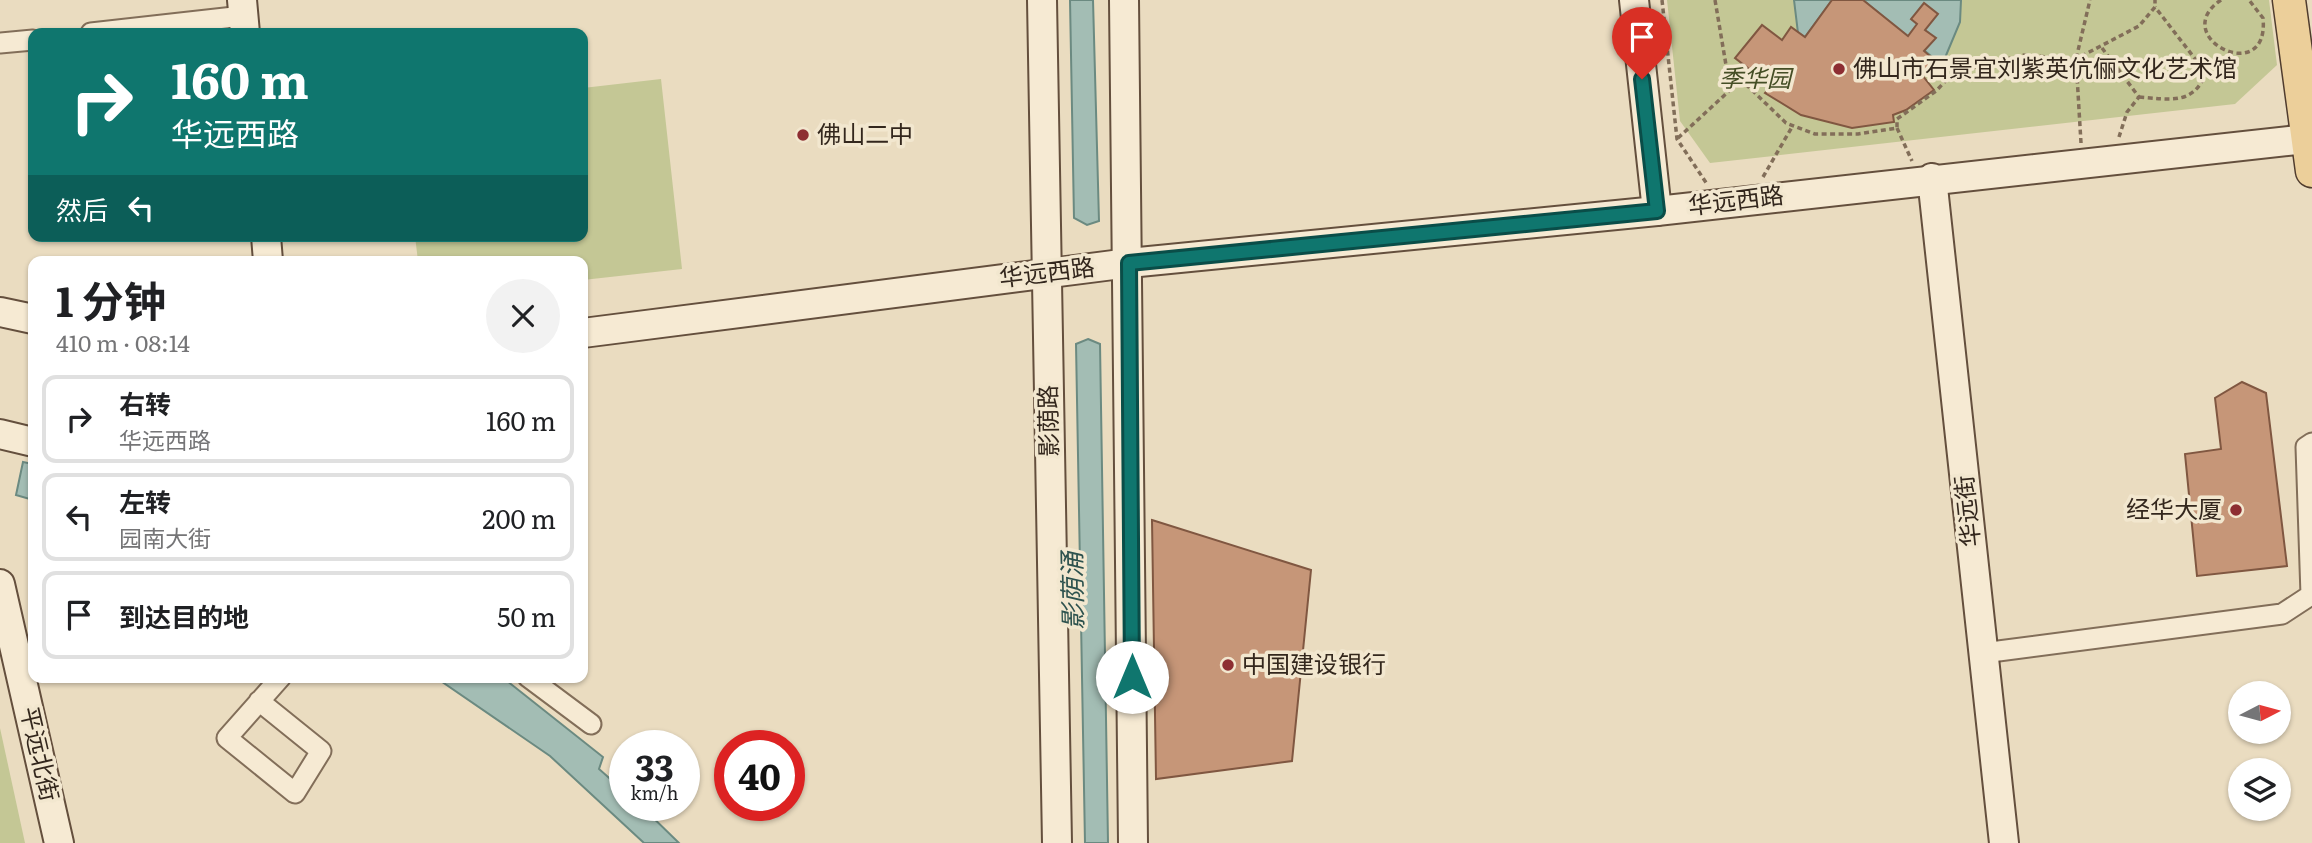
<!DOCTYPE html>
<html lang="zh">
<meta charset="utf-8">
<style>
body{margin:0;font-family:Literata,"Noto Sans SC",serif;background:#f2f2f2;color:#202124;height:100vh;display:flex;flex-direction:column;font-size:26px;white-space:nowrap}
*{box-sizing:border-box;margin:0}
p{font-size:23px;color:#757577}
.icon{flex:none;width:38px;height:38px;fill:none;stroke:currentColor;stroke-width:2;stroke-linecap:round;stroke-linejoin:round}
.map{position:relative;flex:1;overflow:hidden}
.drawer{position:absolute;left:28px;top:256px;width:560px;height:427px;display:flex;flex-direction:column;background:#fff;border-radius:14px;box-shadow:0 2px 5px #0004}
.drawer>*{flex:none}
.guide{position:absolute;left:28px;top:28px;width:560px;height:214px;border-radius:14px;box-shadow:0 2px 5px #0004;background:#0f766e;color:#fff;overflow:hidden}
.needle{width:46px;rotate:84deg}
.tools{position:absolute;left:2228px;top:681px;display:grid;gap:14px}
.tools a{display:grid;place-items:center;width:63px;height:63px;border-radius:50%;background:#fff;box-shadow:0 2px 5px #0004;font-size:35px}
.speed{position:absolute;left:609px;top:730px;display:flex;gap:14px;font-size:35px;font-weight:700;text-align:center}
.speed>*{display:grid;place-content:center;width:91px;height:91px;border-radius:50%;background:#fff;box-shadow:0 2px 5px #0004;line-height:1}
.speed small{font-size:18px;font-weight:400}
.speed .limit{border:10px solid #d22;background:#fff;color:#111}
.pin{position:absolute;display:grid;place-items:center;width:60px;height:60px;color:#fff;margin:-72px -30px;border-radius:50% 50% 50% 0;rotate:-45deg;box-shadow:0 0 7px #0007}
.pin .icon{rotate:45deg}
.me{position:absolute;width:77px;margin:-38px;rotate:0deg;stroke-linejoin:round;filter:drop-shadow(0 0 5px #0008)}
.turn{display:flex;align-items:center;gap:24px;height:147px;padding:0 28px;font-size:32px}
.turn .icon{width:91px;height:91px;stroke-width:2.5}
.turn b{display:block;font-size:49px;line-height:60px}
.then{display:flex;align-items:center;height:66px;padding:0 28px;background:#0003;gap:14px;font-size:26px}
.round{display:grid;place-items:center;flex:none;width:74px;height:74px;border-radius:37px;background:#f2f2f2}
.head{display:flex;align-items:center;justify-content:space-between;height:119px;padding:0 28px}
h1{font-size:42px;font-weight:700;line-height:52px}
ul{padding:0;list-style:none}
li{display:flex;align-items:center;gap:21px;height:88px;margin:0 14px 10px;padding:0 14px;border:4px solid #e0e0e0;border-radius:14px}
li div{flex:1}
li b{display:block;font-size:26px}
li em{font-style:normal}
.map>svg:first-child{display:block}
</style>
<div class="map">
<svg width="2312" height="843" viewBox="0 0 2312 843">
<rect width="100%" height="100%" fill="#eadcc0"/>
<!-- green -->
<g fill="#c4c795">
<polygon points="1667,0 2269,0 2277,65 2235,104 1710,163 1680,121"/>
<polygon points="661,79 682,269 583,280 583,261 418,261 415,236 583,236 583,88"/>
<polygon points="0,728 25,843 0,843"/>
</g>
<!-- water -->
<g fill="#a3bdb4" stroke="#6b8a81" stroke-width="2">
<polygon points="1070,0 1093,0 1099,221 1087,225 1074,218"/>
<polygon points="1794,0 1832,0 1805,37 1798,33"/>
<polygon points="1863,0 1961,0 1960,22 1942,65"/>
<polygon points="1088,339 1100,344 1108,843 1085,843 1076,344"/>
<polygon points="23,462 33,464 33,500 16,495"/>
<polygon points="435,677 502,677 603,757 599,769 625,792 625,805 640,805 679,843 644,843 550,756"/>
</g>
<!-- building -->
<g fill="#c69678" stroke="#805741" stroke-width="2">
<polygon points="1832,0 1863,0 1908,36 1917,24 1911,19 1924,3 1938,14 1925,30 1936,38 1924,51 1937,62 1923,76 1934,90 1906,110 1893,115 1894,122 1852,128 1801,115 1765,93 1771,86 1735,58 1762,25 1782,40 1791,27 1805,37"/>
<polygon points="2242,382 2266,393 2287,566 2197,576 2185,454 2221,449 2215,398"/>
<polygon points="1152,520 1311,570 1292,761 1156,779"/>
</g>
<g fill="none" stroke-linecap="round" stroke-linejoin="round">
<defs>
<g id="street">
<polyline points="91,33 243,16"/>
<polyline points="0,43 33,40"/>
<polyline points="1983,653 2282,614 2311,595 2306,447 2312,443"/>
<polyline points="528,677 591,724"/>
<polyline points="259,701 321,751 295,793 227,738 281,677"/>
</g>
<g id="secondary">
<polyline points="242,0 245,33"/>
<polyline points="1042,0 1057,843"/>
<polyline points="1124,0 1133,843"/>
<polyline points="1634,0 1657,211"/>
<polyline points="1932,178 2004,843"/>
<polyline points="266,236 268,261"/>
<polyline points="0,312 33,319"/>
<polyline points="583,333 1129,263 1657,211 2306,139"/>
<polyline points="0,434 33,442"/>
<polyline points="0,584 59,843"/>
</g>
<polyline id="primary" points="2289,0 2312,171"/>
</defs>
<!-- street casing -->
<use href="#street" stroke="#826e59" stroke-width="23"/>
<!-- secondary casing -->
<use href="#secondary" stroke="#644f3d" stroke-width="32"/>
<!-- primary casing -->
<use href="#primary" stroke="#503c2e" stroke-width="35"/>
<!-- path -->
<g stroke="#826e59" stroke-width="3.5" stroke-dasharray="5 3.5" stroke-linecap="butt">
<polyline points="1662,0 1677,139 1707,184"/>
<polyline points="1715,0 1726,65 1786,123 1815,134 1858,134 1897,128 1897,119 1936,91 1953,73 2022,55 2076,59 2139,26 2155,7 2155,0"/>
<path d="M2221 0C2166 37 2270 89 2263 18L2249 0"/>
<polyline points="2102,48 2139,97 2127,112 2119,137"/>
<polyline points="2206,73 2221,65 2230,54"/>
<path d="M2139 97C2169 99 2193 106 2206 73L2155 7"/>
<polyline points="1897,128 1912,161"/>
<polyline points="1678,138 1741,80"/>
<polyline points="2081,143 2076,59 2090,0"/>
<polyline points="1763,177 1792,127"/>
</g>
<!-- street -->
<use href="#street" stroke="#f6ead3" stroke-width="19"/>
<!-- secondary -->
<use href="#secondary" stroke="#f6ead3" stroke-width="28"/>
<!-- primary -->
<use href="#primary" stroke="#eccf9a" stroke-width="32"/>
</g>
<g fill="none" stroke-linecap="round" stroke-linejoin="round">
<defs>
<polyline id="route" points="1132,677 1129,263 1657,211 1642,79"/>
</defs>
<!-- route casing -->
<use href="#route" stroke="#0a4d48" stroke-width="18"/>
<!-- route -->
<use href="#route" stroke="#0f766e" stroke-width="12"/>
</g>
<!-- markers -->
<g fill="#8d2e32" stroke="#f2e7cf" stroke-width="2.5">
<circle cx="1839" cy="69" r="7"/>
<circle cx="803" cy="135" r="7"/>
<circle cx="2236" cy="510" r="7"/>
<circle cx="1228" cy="665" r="7"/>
</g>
<g text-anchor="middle" stroke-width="7" stroke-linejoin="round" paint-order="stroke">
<!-- poi labels -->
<g font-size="24" fill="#33271d" stroke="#f2e7cf" text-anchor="start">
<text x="1853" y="77">佛山市石景宜刘紫英伉俪文化艺术馆</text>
<text x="817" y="143">佛山二中</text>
<text x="2222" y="518" text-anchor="end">经华大厦</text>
<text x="1242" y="673">中国建设银行</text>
</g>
<!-- park labels -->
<g font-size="24" font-style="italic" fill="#454e25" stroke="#f2e7cf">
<text x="1755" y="87">季华园</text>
</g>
<!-- street labels -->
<g font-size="24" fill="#33271d" stroke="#f2e7cf">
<text transform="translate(1736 201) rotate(-7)" y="8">华远西路</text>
<text transform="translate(1047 273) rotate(-7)" y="8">华远西路</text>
<text transform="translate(1049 421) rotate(-91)" y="8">影荫路</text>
<text transform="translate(1968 511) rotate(-96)" y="8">华远街</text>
<text transform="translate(39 754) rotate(77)" y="8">平远北街</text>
</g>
<!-- water labels -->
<g font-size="26" font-style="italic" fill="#2d524e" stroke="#f2e7cf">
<text transform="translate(1073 591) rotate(-91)" y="9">影荫涌</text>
</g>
</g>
</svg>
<div class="tools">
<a><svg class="needle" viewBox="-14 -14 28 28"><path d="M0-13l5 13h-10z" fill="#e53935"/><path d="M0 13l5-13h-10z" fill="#757577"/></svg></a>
<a><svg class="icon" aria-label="layers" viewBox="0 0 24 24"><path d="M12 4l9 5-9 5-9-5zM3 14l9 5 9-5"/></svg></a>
</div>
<div class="speed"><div>33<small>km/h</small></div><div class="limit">40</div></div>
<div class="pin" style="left:1642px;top:79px;background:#d93025"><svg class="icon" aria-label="arrive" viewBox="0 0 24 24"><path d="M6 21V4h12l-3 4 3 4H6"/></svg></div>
<svg class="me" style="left:1132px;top:677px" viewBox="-20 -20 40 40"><circle r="19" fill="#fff"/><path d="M0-13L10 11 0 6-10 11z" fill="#0f766e"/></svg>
<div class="guide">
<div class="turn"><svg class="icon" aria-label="right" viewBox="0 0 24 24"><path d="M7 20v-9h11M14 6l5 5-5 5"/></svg><div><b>160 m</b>华远西路</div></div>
<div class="then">然后<svg class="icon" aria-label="left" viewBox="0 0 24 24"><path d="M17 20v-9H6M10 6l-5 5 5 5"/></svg></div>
</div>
<section class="drawer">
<div class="head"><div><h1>1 分钟</h1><p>410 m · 08:14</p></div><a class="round"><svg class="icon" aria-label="close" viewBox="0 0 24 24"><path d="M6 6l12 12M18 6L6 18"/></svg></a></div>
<ul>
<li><svg class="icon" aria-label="right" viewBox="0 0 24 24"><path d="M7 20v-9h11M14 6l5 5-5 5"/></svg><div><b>右转</b><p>华远西路</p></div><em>160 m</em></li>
<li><svg class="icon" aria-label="left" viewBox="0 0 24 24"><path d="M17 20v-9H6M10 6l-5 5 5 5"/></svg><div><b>左转</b><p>园南大街</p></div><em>200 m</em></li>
<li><svg class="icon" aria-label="arrive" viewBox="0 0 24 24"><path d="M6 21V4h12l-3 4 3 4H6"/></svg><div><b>到达目的地</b></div><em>50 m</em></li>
</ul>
</section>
</div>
